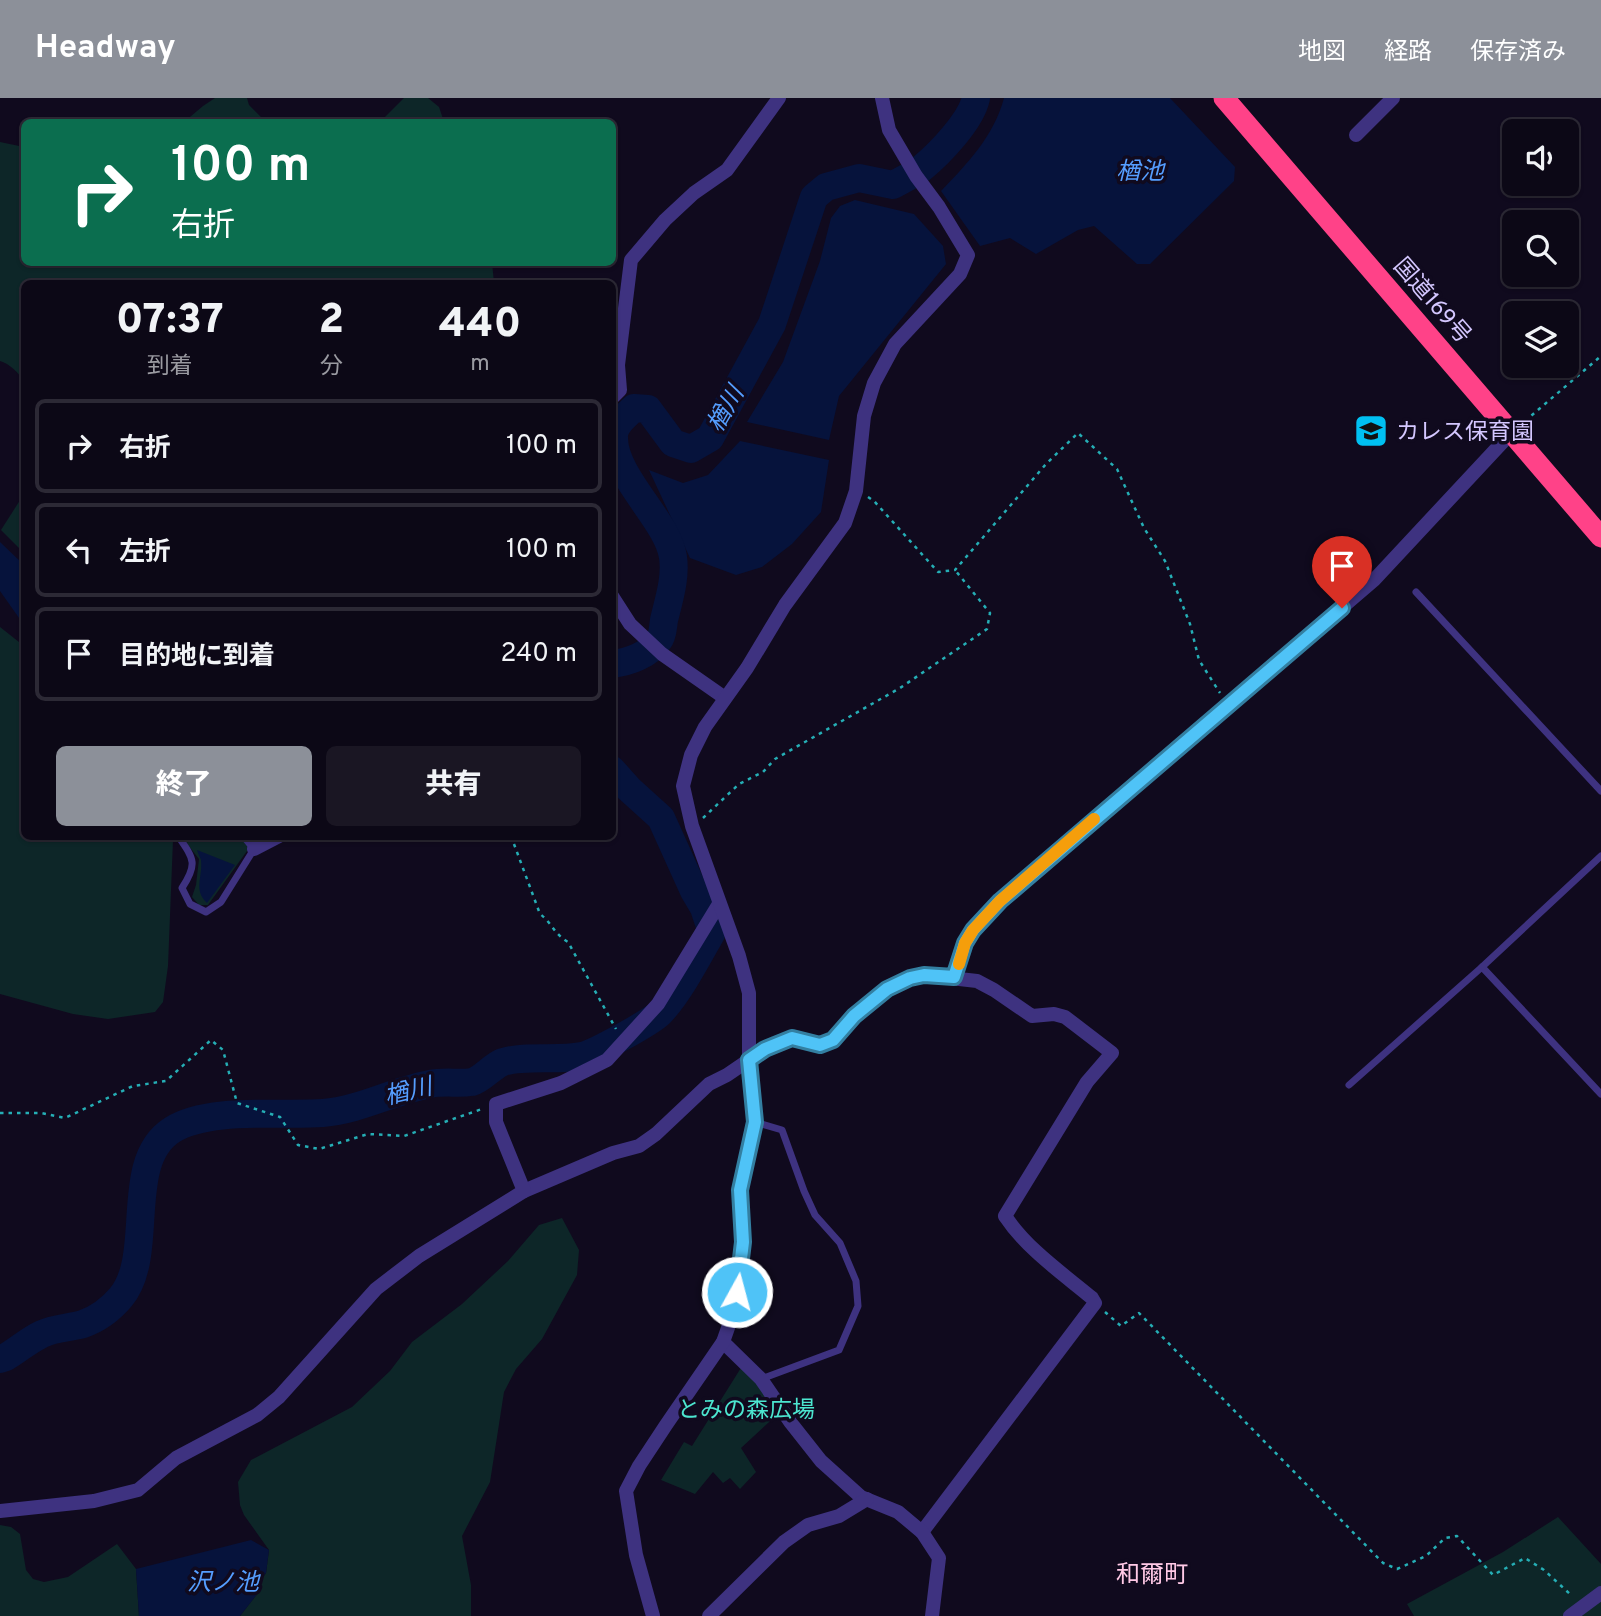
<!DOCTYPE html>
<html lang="ja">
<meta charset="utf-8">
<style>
body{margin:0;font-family:Overpass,"Noto Sans JP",sans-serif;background:#1a1623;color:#f1f3f6;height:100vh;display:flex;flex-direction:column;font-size:26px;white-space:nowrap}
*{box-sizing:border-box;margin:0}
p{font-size:23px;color:#9a9aa1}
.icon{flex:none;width:38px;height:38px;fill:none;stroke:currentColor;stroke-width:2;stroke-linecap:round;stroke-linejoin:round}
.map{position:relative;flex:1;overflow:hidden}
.drawer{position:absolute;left:21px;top:182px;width:595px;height:560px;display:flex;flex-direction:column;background:#0c0816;border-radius:10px;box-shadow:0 2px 5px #0004,0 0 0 2px #2c2935}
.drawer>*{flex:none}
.guide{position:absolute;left:21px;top:21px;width:595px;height:147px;border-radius:10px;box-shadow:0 2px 5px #0004,0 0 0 2px #2c2935;background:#0b6e4f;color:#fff;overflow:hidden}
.tools{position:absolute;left:1502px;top:21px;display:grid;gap:14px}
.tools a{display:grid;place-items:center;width:77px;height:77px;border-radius:10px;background:#0c0816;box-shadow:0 2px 5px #0004,0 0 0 2px #2c2935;font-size:35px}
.pin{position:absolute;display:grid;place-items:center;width:60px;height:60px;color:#fff;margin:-72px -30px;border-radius:50% 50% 50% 0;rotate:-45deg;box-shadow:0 0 7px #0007}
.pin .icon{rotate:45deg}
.me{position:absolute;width:77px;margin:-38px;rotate:7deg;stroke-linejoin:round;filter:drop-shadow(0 0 5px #0008)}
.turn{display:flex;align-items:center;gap:24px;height:147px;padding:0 35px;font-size:32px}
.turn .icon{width:91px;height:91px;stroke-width:2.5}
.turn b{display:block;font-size:49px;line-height:60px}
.eta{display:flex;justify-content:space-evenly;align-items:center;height:119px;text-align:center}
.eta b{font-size:42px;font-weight:800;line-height:49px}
.button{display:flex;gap:14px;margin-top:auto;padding:14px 35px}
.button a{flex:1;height:80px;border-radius:10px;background:#8c9099;color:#fff;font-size:28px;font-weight:800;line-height:80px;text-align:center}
.button a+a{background:#1a1623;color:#f1f3f6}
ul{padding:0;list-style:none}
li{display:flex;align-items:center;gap:21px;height:94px;margin:0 14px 10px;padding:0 21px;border:4px solid #2c2935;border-radius:10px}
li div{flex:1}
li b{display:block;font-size:26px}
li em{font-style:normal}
header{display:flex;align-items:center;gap:42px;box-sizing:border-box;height:98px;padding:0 35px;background:#8c9099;color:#fff}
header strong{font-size:33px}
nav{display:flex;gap:38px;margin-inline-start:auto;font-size:24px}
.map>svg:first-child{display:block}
</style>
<header>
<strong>Headway</strong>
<nav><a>地図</a><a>経路</a><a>保存済み</a></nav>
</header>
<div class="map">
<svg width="1601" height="1518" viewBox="0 0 1601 1518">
<rect width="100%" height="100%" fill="#100a1e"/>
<!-- green -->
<g fill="#0d2628">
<polygon points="215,0 247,0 249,7 266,24 184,24 203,8"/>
<polygon points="404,0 428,0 439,9 444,24 380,24"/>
<path d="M0 44 24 49V164H492L494 185 24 186V284C20 276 9 265 0 263Z"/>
<polygon points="24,396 24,455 1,432"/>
<polygon points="0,529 24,548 24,738 170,738 173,742 168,868 163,904 155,914 108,921 73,916 0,896"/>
<polygon points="185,739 271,739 247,753 208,807 199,807 192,799 196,787 199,761 188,747"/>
<polygon points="562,1120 579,1152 577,1177 542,1241 516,1271 504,1294 490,1384 462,1438 471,1487 471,1518 240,1518 258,1495 259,1484 266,1475 269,1452 244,1417 240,1407 238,1384 251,1362 352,1309 390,1273 412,1244 462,1206 508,1163 539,1127"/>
<polygon points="744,1265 780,1314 741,1350 756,1374 740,1391 730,1380 723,1385 713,1374 695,1396 661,1382 684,1344 692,1348"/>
<polygon points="1558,1419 1601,1466 1601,1518 1414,1518 1407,1506 1503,1454"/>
<polygon points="0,1427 11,1429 20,1436 26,1472 33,1481 44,1484 68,1479 117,1446 136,1471 139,1518 0,1518"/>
</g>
<!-- water -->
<g fill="#06133c">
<path d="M1004 0H1170L1235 69 1234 83 1150 166H1137L1094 128 1078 132 1036 156 1010 140 980 148 941 93C967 66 994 38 1004 0Z"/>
<polygon points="855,102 914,116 943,148 946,166 839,298 829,342 747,324 783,264 820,163 831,120 840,108"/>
<polygon points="740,343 829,362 821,414 792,446 762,469 736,477 690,460 649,372 683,385 708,377"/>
<polygon points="0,444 24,467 24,527 0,493"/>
<path d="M197 752 235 767 207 805C193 792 203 779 201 762 200 759 198 756 197 752Z"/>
<polygon points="251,1442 269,1452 266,1475 259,1484 258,1495 240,1518 139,1518 136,1471"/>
</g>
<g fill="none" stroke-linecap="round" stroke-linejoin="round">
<!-- river -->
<g stroke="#06133c" stroke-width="28">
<path d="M612 566C629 564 649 557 659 542 663 537 663 528 664 522 669 501 676 480 673 459 668 423 614 379 614 340 613 327 625 319 634 310L648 311 673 345 691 351 710 340 772 226 814 99 826 89 859 80 893 87C902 82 913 77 922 70 940 55 971 23 976 0"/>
<path d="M0 1261 6 1259C18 1252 29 1242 42 1236 54 1230 69 1230 83 1226 97 1221 111 1211 121 1199 156 1157 122 1064 172 1032 208 1009 280 1018 323 1015 360 1012 393 993 430 986 444 983 458 986 472 984 483 981 492 968 503 964 525 957 559 963 582 958 595 955 651 924 660 915 678 897 699 857 712 834L704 810 694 793 661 720 629 691 612 672"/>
</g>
<!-- path -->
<g stroke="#25aeb5" stroke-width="2.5" stroke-dasharray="3.5 5" stroke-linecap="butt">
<polyline points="1525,323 1601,258"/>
<polyline points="868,399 874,403 938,474 955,472 1046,366 1078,335 1117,371 1144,430 1165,463 1190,526 1199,562 1220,595"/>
<polyline points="703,720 739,686 763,674 775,661 900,590 987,531 990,515 955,472"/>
<path d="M511 738 540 816C552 825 554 836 568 844L616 931"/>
<polyline points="0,1015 41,1015 65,1020 133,988 166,983 211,942 223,952 237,1005 280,1019 298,1047 319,1051 368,1036 404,1038 482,1011"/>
<polyline points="1105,1214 1121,1228 1139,1215 1383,1465 1397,1471 1426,1458 1445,1440 1457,1438 1493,1477 1525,1460 1544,1472 1571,1497"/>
</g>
<!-- lane -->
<g stroke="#3e3280" stroke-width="7">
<polyline points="1416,494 1601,693"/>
<path d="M178 738C194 761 198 766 182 790L190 806 206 814 221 804 254 751 243 738"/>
<polyline points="1482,869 1601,996"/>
<polyline points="1349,987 1482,869 1601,758"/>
<polyline points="755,1024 782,1032 804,1093 815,1117 840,1145 856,1183 858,1208 839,1252 761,1281"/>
</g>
<!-- street -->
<g stroke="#3e3280" stroke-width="14">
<polyline points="1356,37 1393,0"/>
<polyline points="612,300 620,292 618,267 631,162 665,122 694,95 727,72 779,0"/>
<polyline points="612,498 630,526 662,556 725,600"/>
<polyline points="254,751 279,738"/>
<polyline points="954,879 965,845 973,832 1000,803 1374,482 1512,334"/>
<path d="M524 1093 613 1055 639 1048 656 1036 709 986 727 977 765 951 792 940 820 947 833 942 854 918 888 891 910 880 924 877 977 883 994 892 1032 918 1054 916 1065 919 1112 955 1087 984 1005 1118C1027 1151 1062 1175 1092 1200L1095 1205 922 1434"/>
<polyline points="723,1244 761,1281 791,1325 821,1363 861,1399 898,1414 922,1434 939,1460 932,1518"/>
<polyline points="0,1413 94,1403 138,1392 176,1360 257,1317 279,1299 376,1191 419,1158 524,1093 496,1024 496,1006 561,985 607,962 658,906 719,806"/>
<polyline points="653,1518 636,1457 626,1393 639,1368 666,1327 723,1244 735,1210 742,1144 740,1092 755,1024 749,962 749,895 739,858 692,728 683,688 691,657 705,629 747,570 785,507 845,425 856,393 864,318 874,285 895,246 960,176 968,157 939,109 916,78 889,32 882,0"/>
<polyline points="709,1518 784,1444 808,1427 839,1418 867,1401"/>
<polyline points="1570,1518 1601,1495"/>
</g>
<!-- highway -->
<polyline stroke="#ff4288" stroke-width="21" points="1224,0 1601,439"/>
</g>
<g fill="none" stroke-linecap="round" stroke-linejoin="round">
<defs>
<polyline id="route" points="737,1194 743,1144 740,1092 755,1024 749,962 765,951 792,940 820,947 833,942 854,918 887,891 910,880 924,877 954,879 965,845 973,832 1000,803 1342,510"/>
</defs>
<!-- route casing -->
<use href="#route" stroke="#337fa1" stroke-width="18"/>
<!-- route -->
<use href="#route" stroke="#4fc3f7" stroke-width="12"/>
<!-- slow -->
<polyline stroke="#f59e0b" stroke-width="12" points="959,866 965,845 973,832 1000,803 1094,721"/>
</g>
<!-- icons -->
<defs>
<symbol id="school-square" viewBox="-11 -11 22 22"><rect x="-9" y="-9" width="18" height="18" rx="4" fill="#00c0f2" stroke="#100a1e"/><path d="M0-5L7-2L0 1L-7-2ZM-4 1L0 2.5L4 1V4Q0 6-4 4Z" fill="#111"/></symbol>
</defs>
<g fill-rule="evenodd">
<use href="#school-square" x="1352" y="314" width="38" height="38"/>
</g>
<g text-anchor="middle" stroke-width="7" stroke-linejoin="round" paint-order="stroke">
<!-- street labels -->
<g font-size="23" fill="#d4c7ff" stroke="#100a1e">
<text transform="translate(1433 202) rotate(49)" y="8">国道169号</text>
</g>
<!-- poi labels -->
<g font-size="23" fill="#d4c7ff" stroke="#100a1e" text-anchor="start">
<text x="1396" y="341">カレス保育園</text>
</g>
<!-- park labels -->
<g font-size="23" fill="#4ce6d0" stroke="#100a1e">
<text x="746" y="1319">とみの森広場</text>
</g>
<!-- water labels -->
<g font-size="24" font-style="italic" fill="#559eff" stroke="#100a1e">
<text x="1140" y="81">楢池</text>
<text transform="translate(725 311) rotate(-60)" y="8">楢川</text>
<text transform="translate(408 993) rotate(-13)" y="8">楢川</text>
<text x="223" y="1492">沢ノ池</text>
</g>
<!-- neighbourhood labels -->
<g font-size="24" fill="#ffc9e6" stroke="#100a1e">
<text x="1152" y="1484">和爾町</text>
</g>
</g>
</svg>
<div class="tools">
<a><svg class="icon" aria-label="sound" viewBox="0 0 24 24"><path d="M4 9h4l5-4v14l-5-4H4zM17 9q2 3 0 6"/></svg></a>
<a><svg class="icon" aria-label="search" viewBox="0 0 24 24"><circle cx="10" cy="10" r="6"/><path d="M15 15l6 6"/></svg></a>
<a><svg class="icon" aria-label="layers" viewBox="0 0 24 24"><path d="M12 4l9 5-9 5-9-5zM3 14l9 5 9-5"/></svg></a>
</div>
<div class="pin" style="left:1342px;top:510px;background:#d93025"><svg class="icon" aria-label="arrive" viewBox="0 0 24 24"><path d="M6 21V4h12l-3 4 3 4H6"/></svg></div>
<svg class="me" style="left:737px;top:1194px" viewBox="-20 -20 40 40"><circle r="17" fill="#4fc3f7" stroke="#fff" stroke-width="3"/><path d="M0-11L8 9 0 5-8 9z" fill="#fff"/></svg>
<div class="guide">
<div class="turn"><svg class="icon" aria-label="right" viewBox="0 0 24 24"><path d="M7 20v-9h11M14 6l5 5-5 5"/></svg><div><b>100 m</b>右折</div></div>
</div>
<section class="drawer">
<div class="eta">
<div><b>07:37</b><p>到着</p></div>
<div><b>2</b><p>分</p></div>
<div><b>440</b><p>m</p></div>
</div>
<ul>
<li><svg class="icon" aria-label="right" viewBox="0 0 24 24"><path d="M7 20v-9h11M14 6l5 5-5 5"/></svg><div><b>右折</b></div><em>100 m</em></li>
<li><svg class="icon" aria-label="left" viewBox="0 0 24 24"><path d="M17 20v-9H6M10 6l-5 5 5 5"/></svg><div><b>左折</b></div><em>100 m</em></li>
<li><svg class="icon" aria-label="arrive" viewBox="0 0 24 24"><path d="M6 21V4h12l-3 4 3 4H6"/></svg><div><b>目的地に到着</b></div><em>240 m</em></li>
</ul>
<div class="button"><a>終了</a><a>共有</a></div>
</section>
</div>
